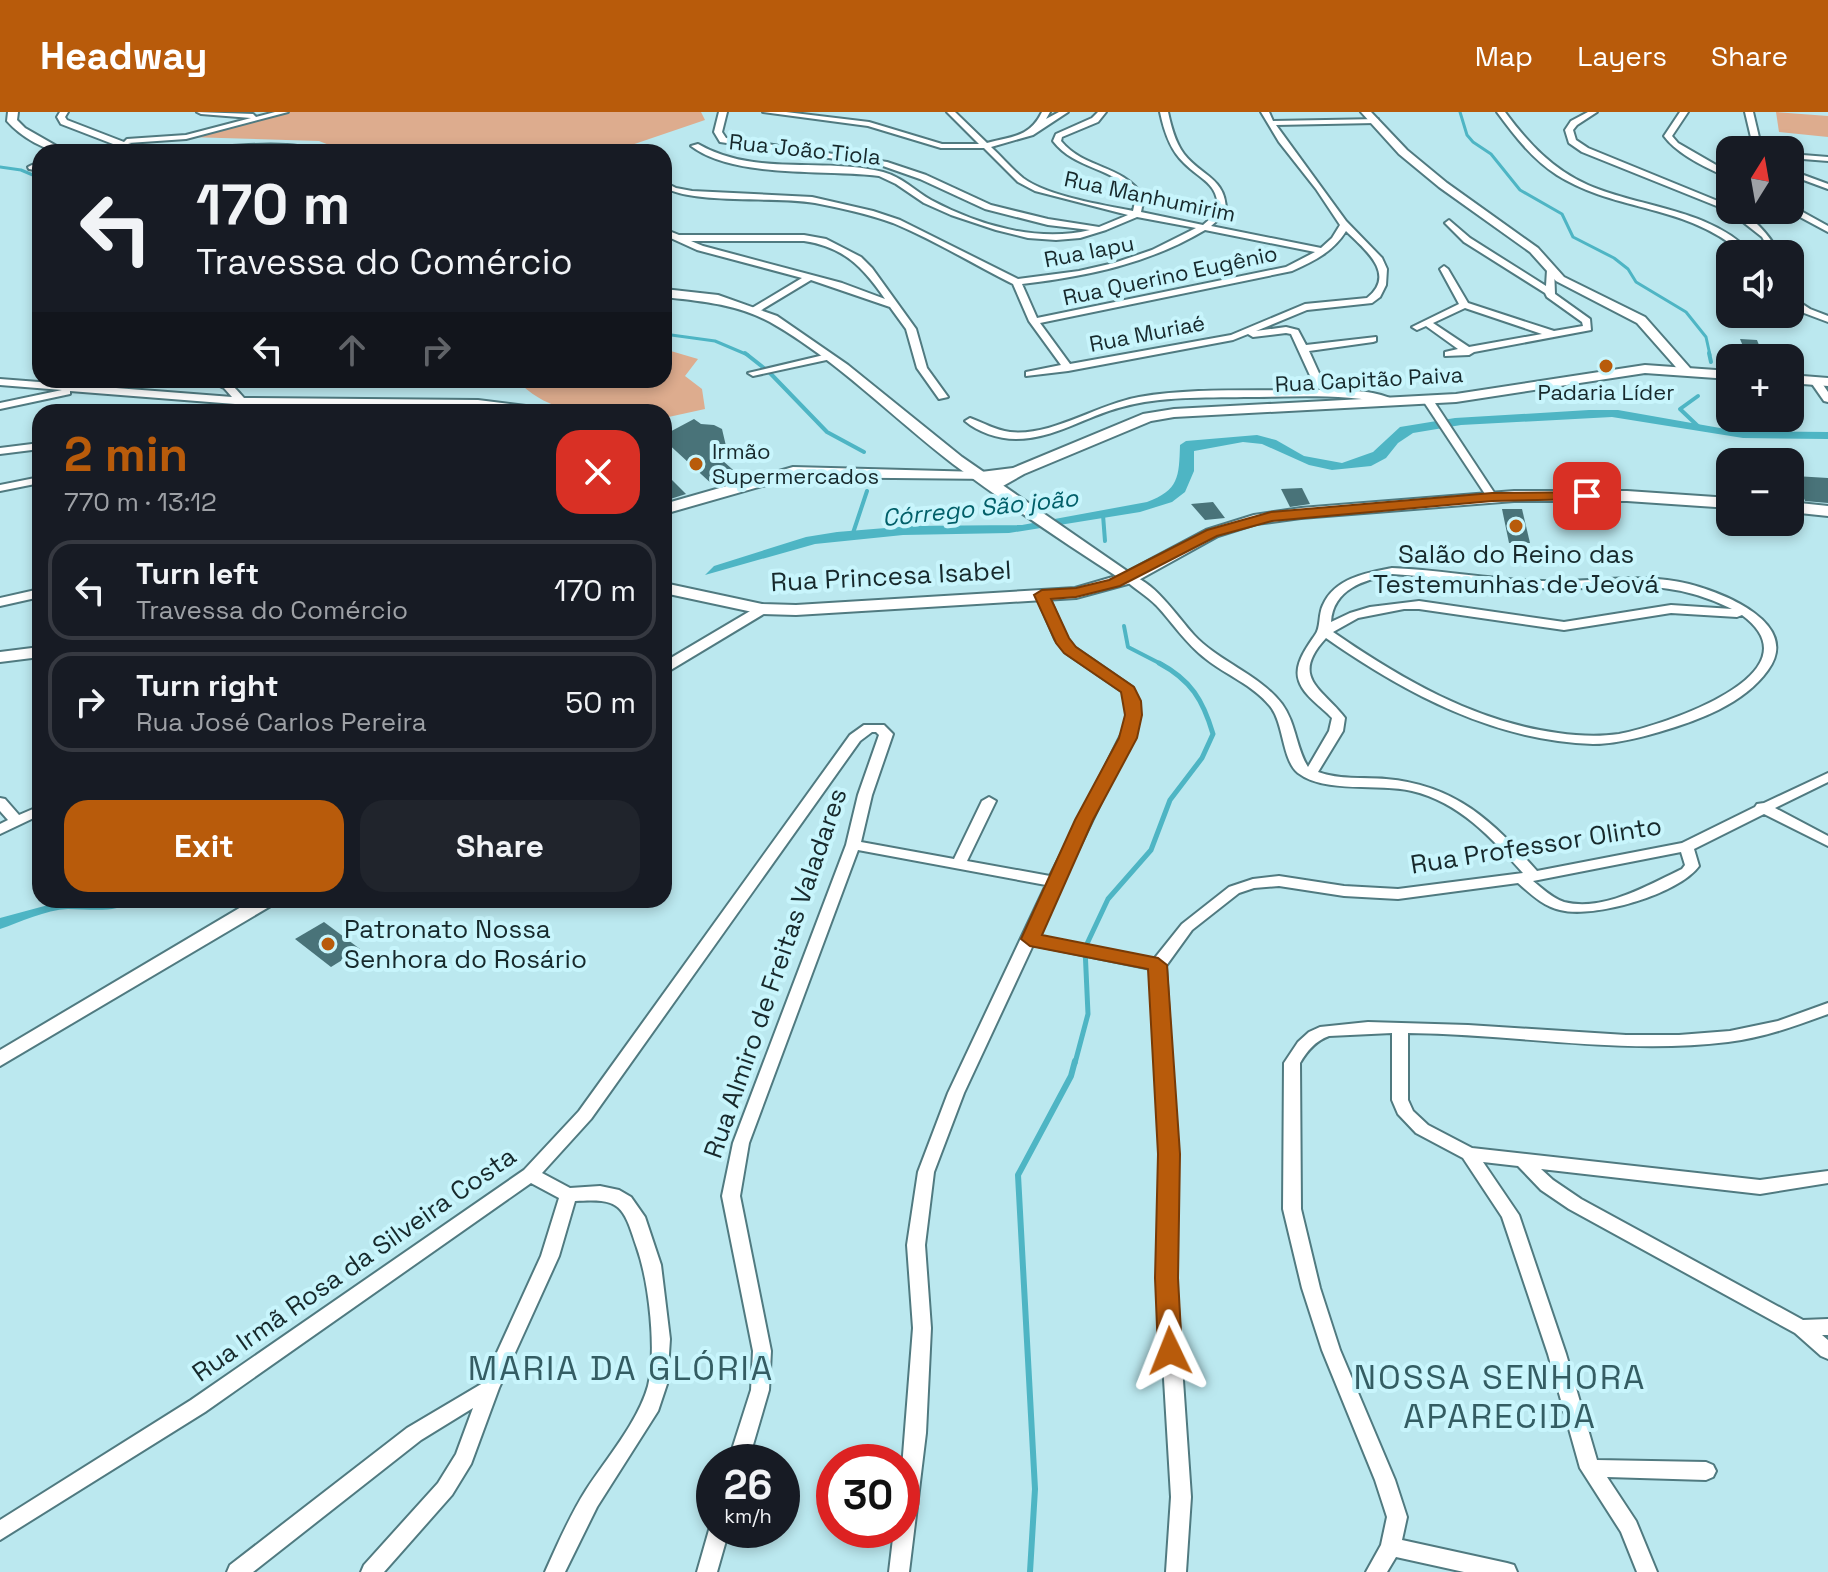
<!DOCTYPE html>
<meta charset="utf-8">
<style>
body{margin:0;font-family:"Space Grotesk",sans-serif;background:#20242c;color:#f1f3f6;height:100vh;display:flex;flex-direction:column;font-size:30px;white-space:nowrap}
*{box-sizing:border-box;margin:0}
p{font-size:26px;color:#9ea1a6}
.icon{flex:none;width:44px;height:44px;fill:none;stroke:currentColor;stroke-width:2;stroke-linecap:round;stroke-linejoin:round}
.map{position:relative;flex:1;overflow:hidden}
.drawer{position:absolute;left:32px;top:292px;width:640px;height:504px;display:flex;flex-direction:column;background:#171b24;border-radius:24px;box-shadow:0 4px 12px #0003}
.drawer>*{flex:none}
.hud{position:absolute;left:32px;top:32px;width:640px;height:244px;border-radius:24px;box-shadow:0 4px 12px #0003;background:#171b24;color:#f1f3f6;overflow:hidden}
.needle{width:52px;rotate:11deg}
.controls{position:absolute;left:1716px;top:24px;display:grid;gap:16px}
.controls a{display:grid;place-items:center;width:88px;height:88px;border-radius:16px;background:#171b24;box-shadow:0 4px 12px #0003;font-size:40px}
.speed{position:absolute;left:696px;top:1332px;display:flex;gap:16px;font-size:40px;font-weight:700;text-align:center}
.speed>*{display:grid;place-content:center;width:104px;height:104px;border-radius:50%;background:#171b24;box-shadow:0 4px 12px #0003;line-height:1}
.speed small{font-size:20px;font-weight:400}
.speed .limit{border:12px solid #d22;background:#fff;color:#111}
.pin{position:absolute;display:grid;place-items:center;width:68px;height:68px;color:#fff;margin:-34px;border-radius:16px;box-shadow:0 4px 12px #0006}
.me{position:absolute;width:88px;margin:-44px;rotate:358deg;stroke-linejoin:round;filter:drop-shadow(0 0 6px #0008)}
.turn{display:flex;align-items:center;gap:28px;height:168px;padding:0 32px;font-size:36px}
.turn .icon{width:104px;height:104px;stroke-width:2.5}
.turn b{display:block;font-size:56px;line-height:68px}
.lanes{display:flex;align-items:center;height:76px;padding:0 32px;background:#0003;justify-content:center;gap:40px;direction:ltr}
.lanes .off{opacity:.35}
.round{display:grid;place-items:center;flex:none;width:84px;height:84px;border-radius:24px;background:#20242c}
.head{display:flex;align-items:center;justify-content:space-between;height:136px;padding:0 32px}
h1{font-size:48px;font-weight:700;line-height:60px;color:#b85b0b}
.button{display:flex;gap:16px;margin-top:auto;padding:16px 32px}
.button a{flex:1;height:92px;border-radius:24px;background:#b85b0b;color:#fff;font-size:32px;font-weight:700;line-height:92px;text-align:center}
.button a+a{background:#20242c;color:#f1f3f6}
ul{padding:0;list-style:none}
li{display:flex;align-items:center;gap:24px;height:100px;margin:0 16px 12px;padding:0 16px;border:4px solid #363941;border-radius:24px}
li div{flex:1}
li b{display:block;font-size:30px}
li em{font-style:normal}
header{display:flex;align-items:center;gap:48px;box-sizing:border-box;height:112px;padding:0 40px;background:#b85b0b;color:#fff}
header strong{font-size:38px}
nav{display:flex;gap:44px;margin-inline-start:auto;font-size:28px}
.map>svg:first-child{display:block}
</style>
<header>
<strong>Headway</strong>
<nav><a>Map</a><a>Layers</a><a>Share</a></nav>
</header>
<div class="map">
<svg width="1828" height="1460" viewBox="0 0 1828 1460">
<rect width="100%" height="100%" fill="#bbe8ef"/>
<!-- green -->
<g fill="#ddac8e">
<polygon points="288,0 701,0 705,8 611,40 347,40 319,29 187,25"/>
<polygon points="1776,0 1828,4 1828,25 1779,20"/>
<path d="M664 237 698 247 685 264 702 277 705 297 664 306V300C607 300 561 312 516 268H664Z"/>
</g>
<!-- water -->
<g fill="#4eb5c4">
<path d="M1589 298H1618L1737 319 1828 320V327L1743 326 1612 305 1461 313 1413 321 1398 331 1386 346 1371 354 1332 358 1309 353 1262 332 1243 330 1194 339V359L1185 380 1172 390 1140 400 1009 421 903 423 815 432 705 463 714 454 806 425 837 420 910 414 1022 413 1147 390C1179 378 1179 365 1180 333L1186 329 1257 323 1276 328 1304 344 1342 351 1373 340 1400 315 1455 306Z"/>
<path d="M83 788 96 791 136 788C114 802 93 797 68 797 45 798 21 810 0 817V806L63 789Z"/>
</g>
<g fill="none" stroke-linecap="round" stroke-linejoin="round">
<!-- stream-far3 -->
<g stroke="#4eb5c4" stroke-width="3">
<polyline points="1460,0 1467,23 1473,30 1491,42 1520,78 1562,102 1573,125 1614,146 1628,157 1636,170 1686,200 1706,225 1710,243"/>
<polyline points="0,55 21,58 40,66"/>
<polyline points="40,78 40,83"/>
<polyline points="664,222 715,229 748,243"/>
</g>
<!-- stream-far2 -->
<g stroke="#4eb5c4" stroke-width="4">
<polyline points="745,241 769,260 827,320 864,340"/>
<polyline points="1709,241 1711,250"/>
<polyline points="1698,284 1680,297 1701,317"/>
<polyline points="1103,403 1105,429"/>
<polyline points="852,424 867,379"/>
<polyline points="1124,514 1128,535 1163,553"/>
</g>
<!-- stream-far1 -->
<path stroke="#4eb5c4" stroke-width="5" d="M1075 951 1088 902 1085 836 1108 787 1151 738 1170 688 1202 646 1213 622C1203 588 1191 568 1159 551"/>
<!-- stream -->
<polyline stroke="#4eb5c4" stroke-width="6" points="1030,1460 1035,1377 1018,1063 1071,964 1075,949"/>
</g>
<!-- building -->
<g fill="#497379">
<polygon points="1740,227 1757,228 1764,246 1748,246"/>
<polygon points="694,307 701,312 714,313 722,317 726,334 713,340 741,365 714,374 664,328 664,323"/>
<polygon points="664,360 686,382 664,389"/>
<polygon points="1795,364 1828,366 1828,391 1805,389"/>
<polygon points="1302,376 1310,392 1290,395 1281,377"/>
<polygon points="1213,390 1225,406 1205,408 1191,392"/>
<polygon points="1502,397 1522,397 1530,431 1509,431"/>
<polygon points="324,810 360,837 331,855 295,827"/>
</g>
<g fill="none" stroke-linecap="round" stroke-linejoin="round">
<defs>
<g id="minor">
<path d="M60 0H68L65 5 67 8 124 30 127 27 186 23 251 6 201 2 197 0 253 2 256 5 275 0H288L186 27 128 31C179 46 234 29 286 33 298 34 312 35 323 40L276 37 144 40 113 32 61 12 57 5Z"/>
<path d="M719 0H727L722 20 726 26 887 50 926 63 991 93 1048 107 1099 115 1128 103 1035 79 1018 70 984 36H941L868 14 763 0H786L869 10 942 32H979L947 0H955L987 31C1013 24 1030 25 1042 0H1050L1046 7 1059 0H1068L1033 23 991 35C1002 45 1012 57 1023 66 1047 84 1103 93 1133 99L1136 85C1115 54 1076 59 1053 29L1056 22 1092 6 1098 0H1106L1098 10 1062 25 1061 29C1085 58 1121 51 1144 85L1141 100 1203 113 1218 100C1219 71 1202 69 1184 51 1170 38 1164 19 1160 0H1168C1171 14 1175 30 1184 42 1202 65 1227 66 1226 101L1211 114 1321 136 1332 126 1340 113 1316 77 1279 30 1261 0H1269L1273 9 1378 7V11H1375L1276 13 1346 109 1382 146 1387 157 1386 173 1380 185 1372 191 1307 198 1256 219 1286 215 1298 218 1306 233 1376 225V229L1373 230 1309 239 1323 270 1317 278C1342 278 1375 277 1396 289L1391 292C1343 281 1293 285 1244 285 1204 286 1161 284 1122 295 1086 304 1054 327 1016 327 998 327 978 320 965 309L970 306C984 311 995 318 1010 320 1051 325 1098 292 1139 285 1191 276 1246 279 1298 278V275L1310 274 1313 270 1291 222 1286 221 1253 225 1248 222 1233 228 1068 259 1026 264V260L1061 253 1029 209 1013 172C973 152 934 128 893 111 868 102 841 96 815 91 777 84 694 93 664 75V70L676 76 692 79 812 85 873 99 900 108 1018 167 1079 159 1114 151 1152 138 1196 116 1137 105 1106 118 1080 126 1056 128 1028 126 996 118 951 103 924 91 896 72 879 64C826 57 734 67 691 34L698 32C755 65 822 45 883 60 902 65 915 79 931 88 978 113 1037 131 1090 118L1048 113 985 97 920 67 883 54 720 30 714 20ZM1205 118 1315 140 1286 155 1037 206 1022 172C1088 164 1148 152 1205 118ZM1346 119C1363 136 1398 162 1367 186L1305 192 1231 223 1070 252 1040 211 1292 159C1314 149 1333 140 1346 119Z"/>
<path d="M1497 0H1505C1528 31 1553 58 1588 73 1644 97 1709 96 1753 142H1744C1685 91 1618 101 1557 63 1532 47 1514 23 1497 0Z"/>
<path d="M1588 0H1597L1577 13 1573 18 1576 28 1588 36 1730 94V98C1750 98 1771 126 1780 142H1772L1762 125 1729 99 1582 40 1569 31 1565 18 1571 9Z"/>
<path d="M1680 0H1688L1672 24 1678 31 1730 61V66C1708 57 1678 43 1664 24Z"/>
<polygon points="1745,0 1753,0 1762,38 1754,38"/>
<polygon points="1790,42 1828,45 1828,49 1790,46"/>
<polygon points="32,53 40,55 40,59 29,57 28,55"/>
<polygon points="1790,58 1828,72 1828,77 1790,63"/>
<polygon points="1790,93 1828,114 1828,120 1787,98 1790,98"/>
<path d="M1449 108 1470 126 1546 174 1547 158 1554 156 1555 182 1590 207 1591 218 1474 240 1469 243 1445 244V240L1458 237 1426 214 1417 218 1412 215 1459 192 1440 157 1444 154 1448 157 1468 191 1554 219 1583 214 1582 210 1547 185 1545 181 1464 130 1445 111ZM1465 196 1542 222 1469 235 1433 211Z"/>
<path d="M664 117 679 123H804L826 127 861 145 872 156 916 217 927 256 948 285 939 287 917 256 906 217 890 195 811 168 758 200H752V196L802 166 697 138 664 123ZM691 129H804C844 135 863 155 885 187L842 171 703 134Z"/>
<polygon points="1790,184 1810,197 1828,204 1828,210 1804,201 1790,191"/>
<polygon points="828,242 833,245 831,247 753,264 748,261"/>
<polygon points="1815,266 1819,267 1828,280 1828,290 1824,289 1810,269"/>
<path d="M0 267 232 285 224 276 207 268C228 268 231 271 244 286L478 288 550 297 555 300H526L478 294 245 292 242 300H232L235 292 70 279V282L0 297V291L62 278 0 273Z"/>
<polygon points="1427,284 1431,285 1497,385 1496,387 1492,388 1487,385 1422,287"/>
<polygon points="40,331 40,337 0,342 0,336"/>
<polygon points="40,365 40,371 0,379 0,373"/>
<path d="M1392 456C1443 458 1493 468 1543 469 1591 471 1641 460 1689 472 1723 481 1802 511 1768 558 1744 592 1697 609 1659 620 1638 626 1615 632 1593 632 1494 629 1405 581 1326 526 1289 566 1323 577 1345 606L1343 619 1318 660C1340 668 1363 665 1386 667 1456 673 1492 709 1537 759L1682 731 1755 695 1757 692 1764 691 1828 661V670L1775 696 1828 724V734L1764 702 1694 737 1699 754C1679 782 1594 807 1560 798 1543 794 1531 782 1518 771L1398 787 1344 784 1279 774 1254 776 1239 781 1192 818 1166 854 1177 1042 1176 1166 1191 1385 1186 1460H1166L1171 1385 1158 1166 1161 1042 1151 857 1033 833 964 981 934 1060 925 1133 931 1216 926 1321 909 1460H889L894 1418H902V1356L913 1216 907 1133 918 1060 948 981 1046 773 858 738 749 1031 740 1084 771 1239 769 1278 748 1350H728L751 1278 753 1239 722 1084 733 1031 846 733 858 683 879 623 876 620H872L860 629 591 1007 542 1061 570 1076 600 1074 619 1078 631 1085 645 1105 661 1153 670 1227 667 1272 658 1299 597 1395 565 1460H545C557 1433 570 1403 586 1378 606 1347 638 1310 648 1274 657 1239 649 1170 637 1136 623 1093 621 1086 575 1089L559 1144 499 1276 471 1352 452 1383 384 1460H361L364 1453 438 1371 456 1342 473 1296 421 1328 253 1460H227L230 1453 407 1316 483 1271 541 1144 559 1086 531 1071 205 1300 0 1428V1408L191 1288 524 1058 579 999 850 623 864 613H884L893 622 872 683 861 730 954 747 982 689 989 685 996 689 967 749 1050 764 1126 613 1127 589 1123 580 1066 541 1055 527 1036 483 1038 480 1042 479 1048 483 1067 526 1074 535 1132 575 1139 589 1138 613 1037 824 1154 847 1182 812 1229 775 1253 767 1279 764 1344 774 1398 777 1523 761C1492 726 1459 690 1412 679 1379 671 1325 682 1298 661 1282 648 1284 611 1270 594 1253 573 1226 563 1206 547 1186 532 1173 511 1156 493 1146 483 1133 476 1123 466L1125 464C1149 461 1178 506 1194 523 1219 550 1259 562 1282 592 1296 611 1296 636 1308 655L1329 619 1332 606C1322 595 1304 584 1299 569 1293 553 1307 535 1315 523 1321 516 1318 503 1323 493 1335 466 1366 461 1392 456ZM1392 462C1441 465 1490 474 1539 476 1614 480 1659 461 1732 497L1671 493 1564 510 1419 489 1370 495 1350 501 1331 510C1333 477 1364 468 1392 462ZM1404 497H1419L1564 518 1671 501 1737 505 1742 503C1822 562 1661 614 1619 622 1599 625 1578 624 1558 621 1475 610 1401 567 1333 520L1358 506ZM1681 740 1685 753 1682 757C1648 773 1604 800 1564 790 1552 786 1542 776 1533 769Z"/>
<polygon points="40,477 40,485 0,494 0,486"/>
<polygon points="0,686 5,687 19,703 40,694 40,703 0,722 0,712 8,708 0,699"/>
<path d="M1828 891V902C1795 914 1763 926 1728 930 1621 943 1515 922 1408 921V988L1413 999 1428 1013 1472 1036 1760 1068 1828 1059V1071L1760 1082 1541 1057 1553 1068 1581 1087 1803 1208 1828 1207V1223H1822L1828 1228V1247L1821 1244 1795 1221 1569 1097 1541 1078 1518 1054 1483 1050 1519 1103 1566 1242 1597 1348 1706 1350 1713 1353 1716 1359 1713 1365 1706 1368 1607 1365 1636 1409 1657 1460H1637L1621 1420 1580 1356 1548 1242 1502 1105 1463 1046 1416 1021 1398 1002 1392 988V921L1329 924C1315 929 1307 939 1300 951L1301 1097 1320 1176 1340 1238 1395 1368 1407 1405 1402 1428 1507 1451 1514 1453 1517 1460H1464L1396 1445 1387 1460H1366L1381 1433 1387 1405 1375 1368 1322 1238 1302 1176 1283 1097 1284 951 1298 930 1309 920 1320 915 1368 910 1468 913 1626 923H1679L1730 919 1778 909Z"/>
<polygon points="714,1411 714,1418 729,1418 717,1460 697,1460 709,1418"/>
</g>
<g id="tertiary">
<path d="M8 0H18L17 8 25 16 67 40C46 40 21 25 7 9Z"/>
<polygon points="1361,0 1371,0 1407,38 1447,71 1538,136 1564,165 1645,205 1690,256 1690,262 1682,262 1637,211 1556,169 1530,140 1439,75 1399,42"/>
<path d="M664 177 718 183 777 204 848 253 962 345 1137 466 1134 469H1124C1066 432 1008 393 953 352 892 305 837 248 770 210 737 192 700 189 664 185Z"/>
<polygon points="762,492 767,494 767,500 664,562 664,550"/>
<polygon points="253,788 276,788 274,792 0,954 0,938"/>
</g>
<g id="secondary">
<polygon points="1645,253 1730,259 1730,267 1645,261 1456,290 1174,305 1151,309 1024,362 994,379 986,374 994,367 794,365 664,402 664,392 793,355 981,360 1013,356 1143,302 1174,297 1456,282"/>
<polygon points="1790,263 1828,266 1828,274 1790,271"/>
<polygon points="1514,379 1627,379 1730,386 1730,396 1627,389 1514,389 1301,406 1256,412 1218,424 1135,470 1076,486 796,503 762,502 664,481 664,471 762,492 796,493 1075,476 1123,462 1206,418 1254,403 1301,396"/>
<polygon points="1790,390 1828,394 1828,404 1790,400"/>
<polygon points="40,535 40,545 0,550 0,540"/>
</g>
</defs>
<!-- minor casing -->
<use href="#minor" stroke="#507a80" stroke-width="4"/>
<!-- tertiary casing -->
<use href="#tertiary" stroke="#507a80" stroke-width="4"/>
<!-- secondary casing -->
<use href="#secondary" stroke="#507a80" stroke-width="4"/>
<!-- minor -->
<use href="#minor" fill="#fff" fill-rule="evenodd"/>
<!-- tertiary -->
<use href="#tertiary" fill="#fff" fill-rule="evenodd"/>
<!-- secondary -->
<use href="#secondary" fill="#fff" fill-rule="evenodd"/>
</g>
<!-- route -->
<polygon fill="#b85b0b" stroke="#783b07" stroke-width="2" points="1587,380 1592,381 1592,387 1492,389 1272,409 1217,424 1120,474 1076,485 1051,487 1069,526 1076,535 1134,575 1141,589 1142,603 1137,626 1093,708 1042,823 1158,846 1167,853 1180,1042 1178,1166 1182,1239 1178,1246 1170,1249 1162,1246 1158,1239 1155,1166 1158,1042 1148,857 1030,834 1021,827 1075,708 1119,626 1125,603 1121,580 1064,541 1056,531 1034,483 1042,478 1076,476 1109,468 1207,418 1271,400 1492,381"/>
<!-- markers -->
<g fill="#b85b0b" stroke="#c8f5fc" stroke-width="3">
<circle cx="1606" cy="254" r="8"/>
<circle cx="696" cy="352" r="8"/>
<circle cx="1516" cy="414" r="8"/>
<circle cx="328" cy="832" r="8"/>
</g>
<g text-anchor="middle" stroke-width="8" stroke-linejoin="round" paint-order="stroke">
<!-- far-street labels -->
<g font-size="22" fill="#17292c" stroke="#c8f5fc">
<text transform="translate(805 37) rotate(6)" y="8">Rua João Tiola</text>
<text transform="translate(1150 84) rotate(12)" y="8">Rua Manhumirim</text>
<text transform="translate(1089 139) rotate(-11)" y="8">Rua Iapu</text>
<text transform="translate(1170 163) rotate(-12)" y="8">Rua Querino Eugênio</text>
<text transform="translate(1147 221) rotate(-11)" y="8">Rua Muriaé</text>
<text transform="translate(1369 267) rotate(-3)" y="8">Rua Capitão Paiva</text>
</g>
<!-- far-poi labels -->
<g font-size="22" fill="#17292c" stroke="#c8f5fc">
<text x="1606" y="288">Padaria Líder</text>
<text x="712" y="347" text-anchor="start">Irmão<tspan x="712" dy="25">Supermercados</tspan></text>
</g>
<!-- far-water labels -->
<g font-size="24" font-style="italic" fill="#015f69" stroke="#c8f5fc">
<text transform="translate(980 396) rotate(-6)" y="8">Córrego São joão</text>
</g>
<!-- poi labels -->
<g font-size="26" fill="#17292c" stroke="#c8f5fc">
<text x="1516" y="451">Salão do Reino das<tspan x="1516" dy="30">Testemunhas de Jeová</tspan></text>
<text x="344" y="826" text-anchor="start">Patronato Nossa<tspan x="344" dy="30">Senhora do Rosário</tspan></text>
</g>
<!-- street labels -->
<g font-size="26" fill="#17292c" stroke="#c8f5fc">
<text transform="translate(891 464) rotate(-3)" y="9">Rua Princesa Isabel</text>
<text transform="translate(1536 733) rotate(-9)" y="9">Rua Professor Olinto</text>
<text transform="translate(775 861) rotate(-71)" y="9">Rua Almiro de Freitas Valadares</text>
<text transform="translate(354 1152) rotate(-35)" y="9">Rua Irmã Rosa da Silveira Costa</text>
</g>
<!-- near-neighbourhood labels -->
<g font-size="34" letter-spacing="2" fill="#345d63" stroke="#c8f5fc">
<text x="621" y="1268">MARIA DA GLÓRIA</text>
<text x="1500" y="1277">NOSSA SENHORA<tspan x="1500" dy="39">APARECIDA</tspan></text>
</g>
</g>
</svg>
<div class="controls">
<a><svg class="needle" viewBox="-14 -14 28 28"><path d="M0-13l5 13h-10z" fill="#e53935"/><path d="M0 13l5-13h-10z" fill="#9ea1a6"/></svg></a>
<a><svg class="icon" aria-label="sound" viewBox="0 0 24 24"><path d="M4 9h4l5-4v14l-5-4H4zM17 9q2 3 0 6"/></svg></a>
<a>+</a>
<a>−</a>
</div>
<div class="speed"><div>26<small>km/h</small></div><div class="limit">30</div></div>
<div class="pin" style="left:1587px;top:384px;background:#d93025"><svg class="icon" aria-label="arrive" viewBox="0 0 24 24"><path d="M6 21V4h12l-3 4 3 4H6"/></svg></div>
<svg class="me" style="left:1170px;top:1239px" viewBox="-20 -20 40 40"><path d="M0-17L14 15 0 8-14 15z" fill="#b85b0b" stroke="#fff" stroke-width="4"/></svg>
<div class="hud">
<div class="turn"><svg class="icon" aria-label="left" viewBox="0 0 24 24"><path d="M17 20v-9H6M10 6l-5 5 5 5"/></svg><div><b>170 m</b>Travessa do Comércio</div></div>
<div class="lanes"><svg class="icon" aria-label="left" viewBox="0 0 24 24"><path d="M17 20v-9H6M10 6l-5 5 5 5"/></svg><svg class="icon off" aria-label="ahead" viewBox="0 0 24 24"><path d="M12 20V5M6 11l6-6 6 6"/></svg><svg class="icon off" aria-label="right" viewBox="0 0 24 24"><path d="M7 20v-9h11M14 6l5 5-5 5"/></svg></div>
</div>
<section class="drawer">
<div class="head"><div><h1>2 min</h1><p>770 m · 13:12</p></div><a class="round" style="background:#d93025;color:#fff"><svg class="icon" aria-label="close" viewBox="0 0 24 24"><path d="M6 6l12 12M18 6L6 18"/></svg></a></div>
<ul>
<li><svg class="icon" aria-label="left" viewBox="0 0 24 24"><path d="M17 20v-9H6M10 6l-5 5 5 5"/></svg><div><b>Turn left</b><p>Travessa do Comércio</p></div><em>170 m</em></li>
<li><svg class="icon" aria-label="right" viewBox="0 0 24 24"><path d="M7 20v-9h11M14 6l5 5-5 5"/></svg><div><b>Turn right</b><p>Rua José Carlos Pereira</p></div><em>50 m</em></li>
</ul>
<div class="button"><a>Exit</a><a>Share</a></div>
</section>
</div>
